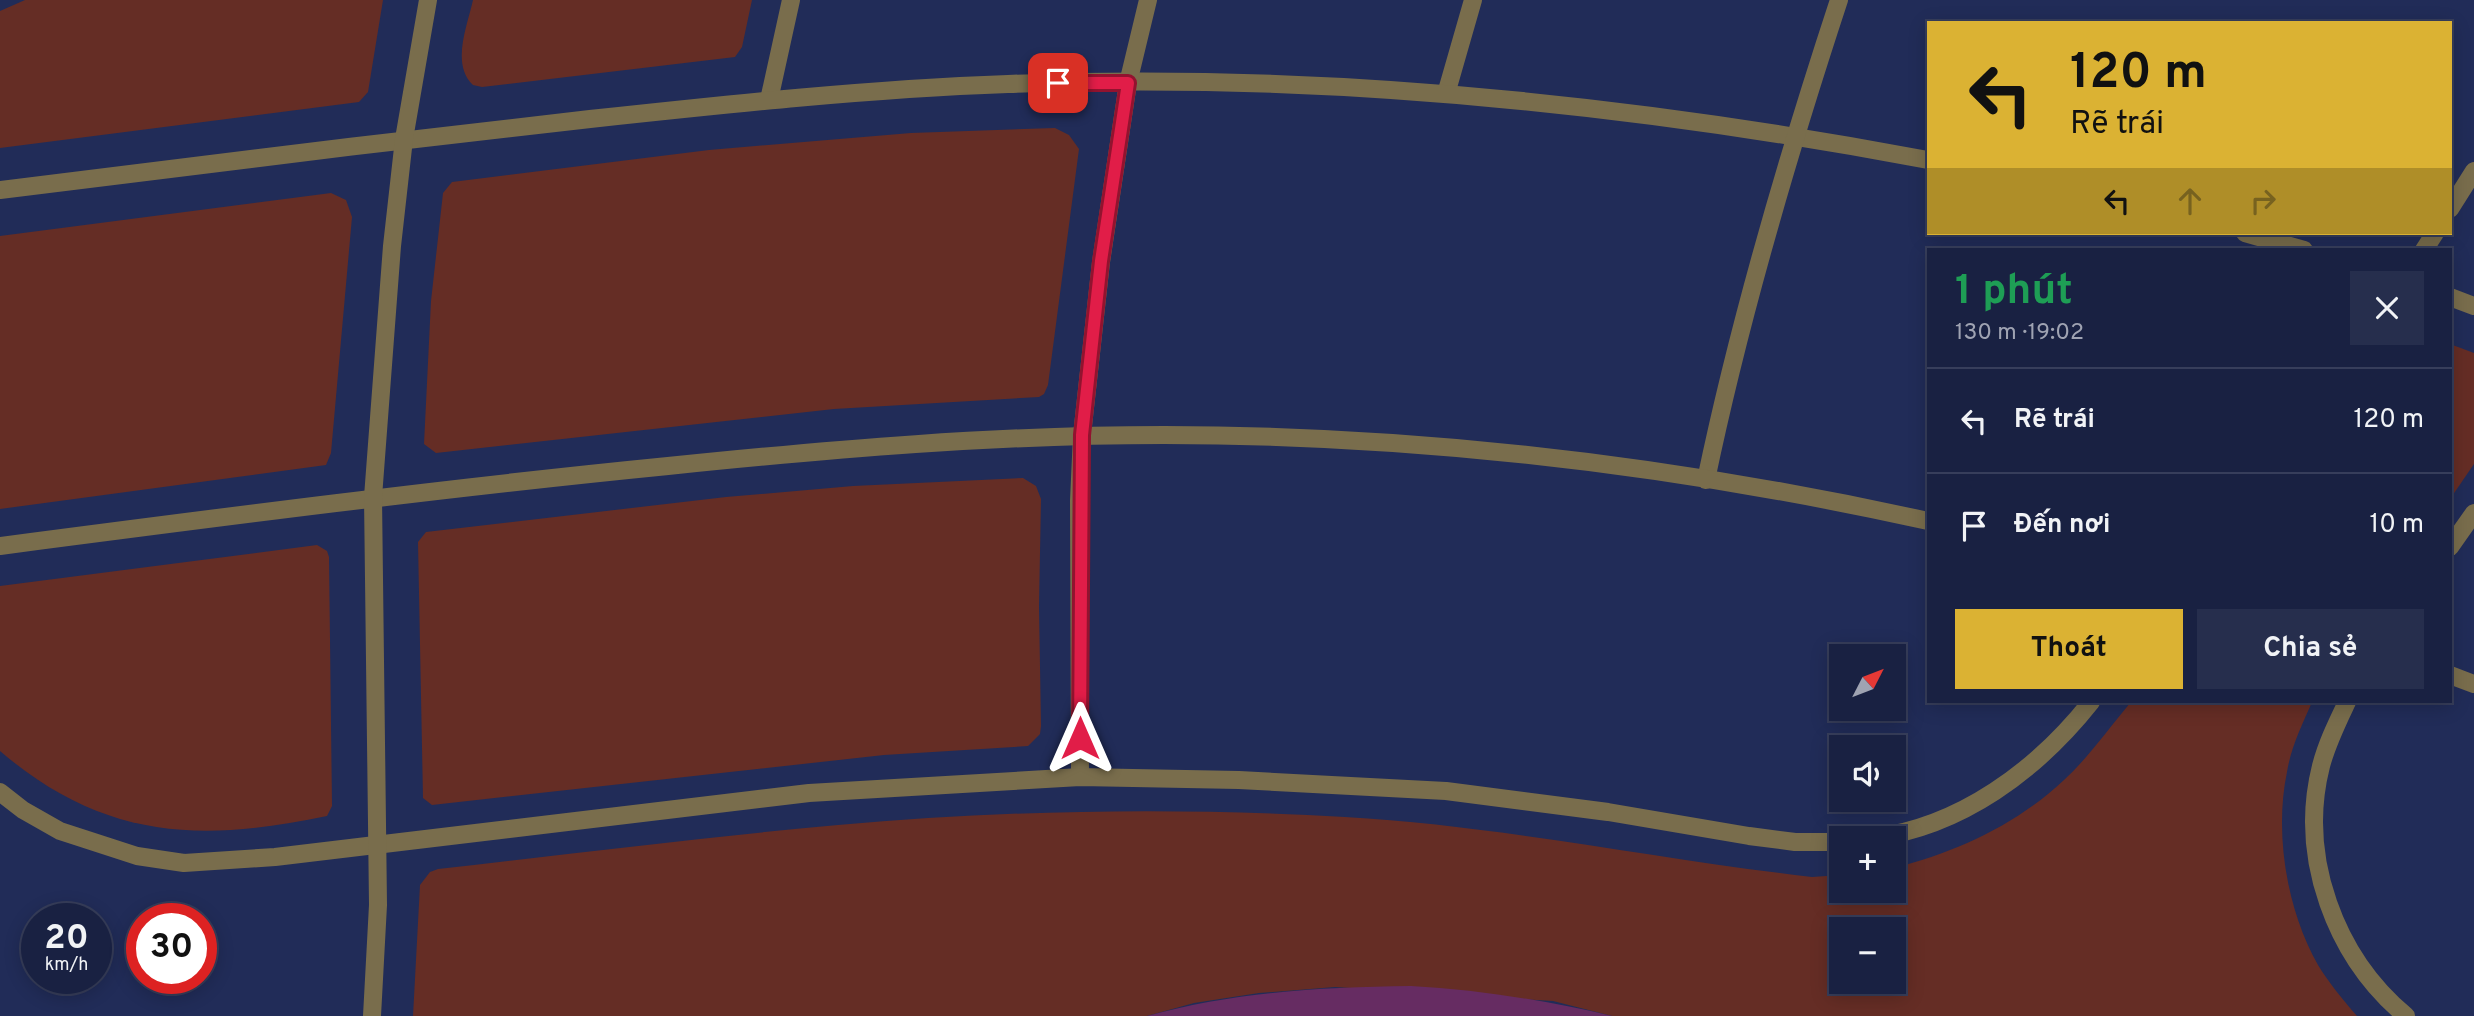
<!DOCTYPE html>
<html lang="vi">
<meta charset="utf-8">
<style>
body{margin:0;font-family:Overpass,sans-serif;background:#262e4d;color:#f1f3f6;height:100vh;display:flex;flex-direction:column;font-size:26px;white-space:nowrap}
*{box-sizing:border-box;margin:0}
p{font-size:23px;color:#9fa3b2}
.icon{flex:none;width:38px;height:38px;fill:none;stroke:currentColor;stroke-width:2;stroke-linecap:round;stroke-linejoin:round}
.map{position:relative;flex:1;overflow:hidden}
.sheet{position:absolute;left:1927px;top:248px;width:525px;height:455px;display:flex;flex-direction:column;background:#192142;border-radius:0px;box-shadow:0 4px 18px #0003,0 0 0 2px #373e5b}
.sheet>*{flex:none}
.hud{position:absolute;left:1927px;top:21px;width:525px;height:214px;border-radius:0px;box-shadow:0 4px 18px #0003,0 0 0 2px #373e5b;background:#dbb233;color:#111;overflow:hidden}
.needle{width:46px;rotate:48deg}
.controls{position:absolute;left:1829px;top:644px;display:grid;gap:14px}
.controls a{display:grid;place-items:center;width:77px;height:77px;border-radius:0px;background:#192142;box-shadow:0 4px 18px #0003,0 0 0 2px #373e5b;font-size:35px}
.speed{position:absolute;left:21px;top:903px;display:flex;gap:14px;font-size:35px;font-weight:700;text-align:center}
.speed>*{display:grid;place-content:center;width:91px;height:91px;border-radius:50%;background:#192142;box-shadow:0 4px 18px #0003,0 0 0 2px #373e5b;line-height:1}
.speed small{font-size:18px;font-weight:400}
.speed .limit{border:10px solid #d22;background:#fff;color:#111}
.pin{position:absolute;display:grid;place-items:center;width:60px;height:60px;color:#fff;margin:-30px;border-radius:14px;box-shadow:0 4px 10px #0006}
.me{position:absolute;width:77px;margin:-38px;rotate:0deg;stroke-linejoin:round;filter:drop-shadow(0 0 5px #0008)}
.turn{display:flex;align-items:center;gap:24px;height:147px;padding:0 28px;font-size:32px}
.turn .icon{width:91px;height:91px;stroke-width:2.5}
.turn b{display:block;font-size:49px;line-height:60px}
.lanes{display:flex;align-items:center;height:66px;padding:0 28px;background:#0003;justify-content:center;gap:35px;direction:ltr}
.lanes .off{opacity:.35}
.round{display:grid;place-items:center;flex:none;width:74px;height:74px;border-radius:0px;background:#262e4d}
.summary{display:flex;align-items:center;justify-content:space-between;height:119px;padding:0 28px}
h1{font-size:42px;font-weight:700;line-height:52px;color:#1e9e55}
.action{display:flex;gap:14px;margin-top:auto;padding:14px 28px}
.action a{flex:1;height:80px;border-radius:0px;background:#dbb233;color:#111;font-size:28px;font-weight:700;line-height:80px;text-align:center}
.action a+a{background:#262e4d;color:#f1f3f6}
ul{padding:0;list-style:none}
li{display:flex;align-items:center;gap:21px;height:105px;padding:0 28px;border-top:2px solid #373e5b}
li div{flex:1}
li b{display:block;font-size:26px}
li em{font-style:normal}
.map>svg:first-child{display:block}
</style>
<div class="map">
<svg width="2474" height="1016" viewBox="0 0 2474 1016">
<rect width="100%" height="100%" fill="#212c58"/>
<!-- green -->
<g fill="#652d25" fill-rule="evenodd">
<polygon points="25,0 383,0 368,92 359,102 0,148 0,11"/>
<path d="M473 0H752L742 47 735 57 482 87 473 85C451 64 467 27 473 0Z"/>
<polygon points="1055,128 1069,135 1079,149 1048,385 1044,394 1039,397 834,409 436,453 424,444 431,301 443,193 452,182 709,150 911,133"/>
<polygon points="331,193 346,200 352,217 331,453 326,465 0,509 0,236"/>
<polygon points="2450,344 2474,353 2474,464 2450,499"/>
<polygon points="1023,478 1036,486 1041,499 1039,607 1041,726 1040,734 1028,746 884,755 432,805 423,798 418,542 426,532 726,497 853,486"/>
<path d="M317 545 327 551 329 557 332 806 327 816C199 843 103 839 0 751V586Z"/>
<path d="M2131 702H2312C2302 725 2291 747 2287 772 2274 834 2287 910 2318 965 2329 983 2343 1000 2357 1016H1612L1553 1001 1335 987 1259 993 1194 1003 1147 1016H413L420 885 430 872 438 869C571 854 705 837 838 825 1006 810 1176 807 1345 817 1502 826 1656 859 1812 877L1841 875V891H1894V868C1957 852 2016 825 2064 780 2089 757 2109 728 2131 702ZM1841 929H1894V982H1841Z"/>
</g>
<!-- water -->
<path fill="#662c62" d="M1411 986C1480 990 1545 1000 1612 1016H1147C1234 992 1321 987 1411 986Z"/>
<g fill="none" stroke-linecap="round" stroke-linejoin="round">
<!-- minor -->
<g stroke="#796d4c" stroke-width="18">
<polyline points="1446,94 1473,0"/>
<polyline points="769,100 791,0"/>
<path d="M0 190C197 165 393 141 590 119 729 104 868 89 1008 84 1316 72 1626 103 1928 160"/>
<polyline points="2450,209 2474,171"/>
<polyline points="2245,233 2304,250"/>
<polyline points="2424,250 2435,233"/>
<polyline points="2450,297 2474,306"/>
<path d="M1706 480C1740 317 1787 158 1839 0"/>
<path d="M0 546C222 517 445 488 668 466 833 449 998 435 1164 435 1420 435 1679 466 1928 521"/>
<polyline points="2450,547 2474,513"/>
<polyline points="2450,675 2474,684"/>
<path d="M2347 702C2337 723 2327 743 2321 766 2298 857 2335 957 2406 1016"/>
<polyline points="1080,777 1079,501 1082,435 1101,262 1128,83 1148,0"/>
<polyline points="0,792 23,810 60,831 137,856 184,863 275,857 809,793 1080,777 1239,780 1446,791 1608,812 1749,836 1795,842 1841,842"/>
<path d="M1872 838C1961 827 2037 770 2091 702"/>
<polyline points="372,1016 378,905 373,497 392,246 404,139 428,0"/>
</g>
</g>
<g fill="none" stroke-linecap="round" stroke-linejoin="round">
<defs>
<polyline id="route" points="1058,83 1128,83 1101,261 1082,435 1080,738"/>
</defs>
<!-- route casing -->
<use href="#route" stroke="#92132f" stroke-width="18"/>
<!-- route -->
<use href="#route" stroke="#e11d48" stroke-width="12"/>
</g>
</svg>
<div class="controls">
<a><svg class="needle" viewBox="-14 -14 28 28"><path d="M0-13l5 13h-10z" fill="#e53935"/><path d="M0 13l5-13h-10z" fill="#9fa3b2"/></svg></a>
<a><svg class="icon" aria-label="sound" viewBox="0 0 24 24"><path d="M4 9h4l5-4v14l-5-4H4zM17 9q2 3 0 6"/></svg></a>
<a>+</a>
<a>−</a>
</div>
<div class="speed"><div>20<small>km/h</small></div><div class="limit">30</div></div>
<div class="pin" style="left:1058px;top:83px;background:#d93025"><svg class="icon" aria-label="arrive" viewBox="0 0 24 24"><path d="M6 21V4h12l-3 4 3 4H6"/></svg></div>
<svg class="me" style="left:1080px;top:738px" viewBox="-20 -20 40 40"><path d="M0-17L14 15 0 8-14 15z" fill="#e11d48" stroke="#fff" stroke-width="4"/></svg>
<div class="hud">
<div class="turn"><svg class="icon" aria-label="left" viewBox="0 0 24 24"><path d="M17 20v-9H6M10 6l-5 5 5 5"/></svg><div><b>120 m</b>Rẽ trái</div></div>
<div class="lanes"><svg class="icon" aria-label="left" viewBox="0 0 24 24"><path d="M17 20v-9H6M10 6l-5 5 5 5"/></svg><svg class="icon off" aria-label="ahead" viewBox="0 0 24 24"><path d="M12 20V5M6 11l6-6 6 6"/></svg><svg class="icon off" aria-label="right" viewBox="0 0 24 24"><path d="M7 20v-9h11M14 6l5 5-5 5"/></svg></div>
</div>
<section class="sheet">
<div class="summary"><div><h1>1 phút</h1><p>130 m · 19:02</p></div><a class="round"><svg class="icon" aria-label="close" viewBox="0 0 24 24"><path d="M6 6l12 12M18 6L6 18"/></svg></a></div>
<ul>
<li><svg class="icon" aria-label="left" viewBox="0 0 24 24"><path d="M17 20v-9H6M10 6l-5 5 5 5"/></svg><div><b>Rẽ trái</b></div><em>120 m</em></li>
<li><svg class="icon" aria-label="arrive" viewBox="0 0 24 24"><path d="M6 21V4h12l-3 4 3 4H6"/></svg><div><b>Đến nơi</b></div><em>10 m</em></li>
</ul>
<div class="action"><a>Thoát</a><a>Chia sẻ</a></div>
</section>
</div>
